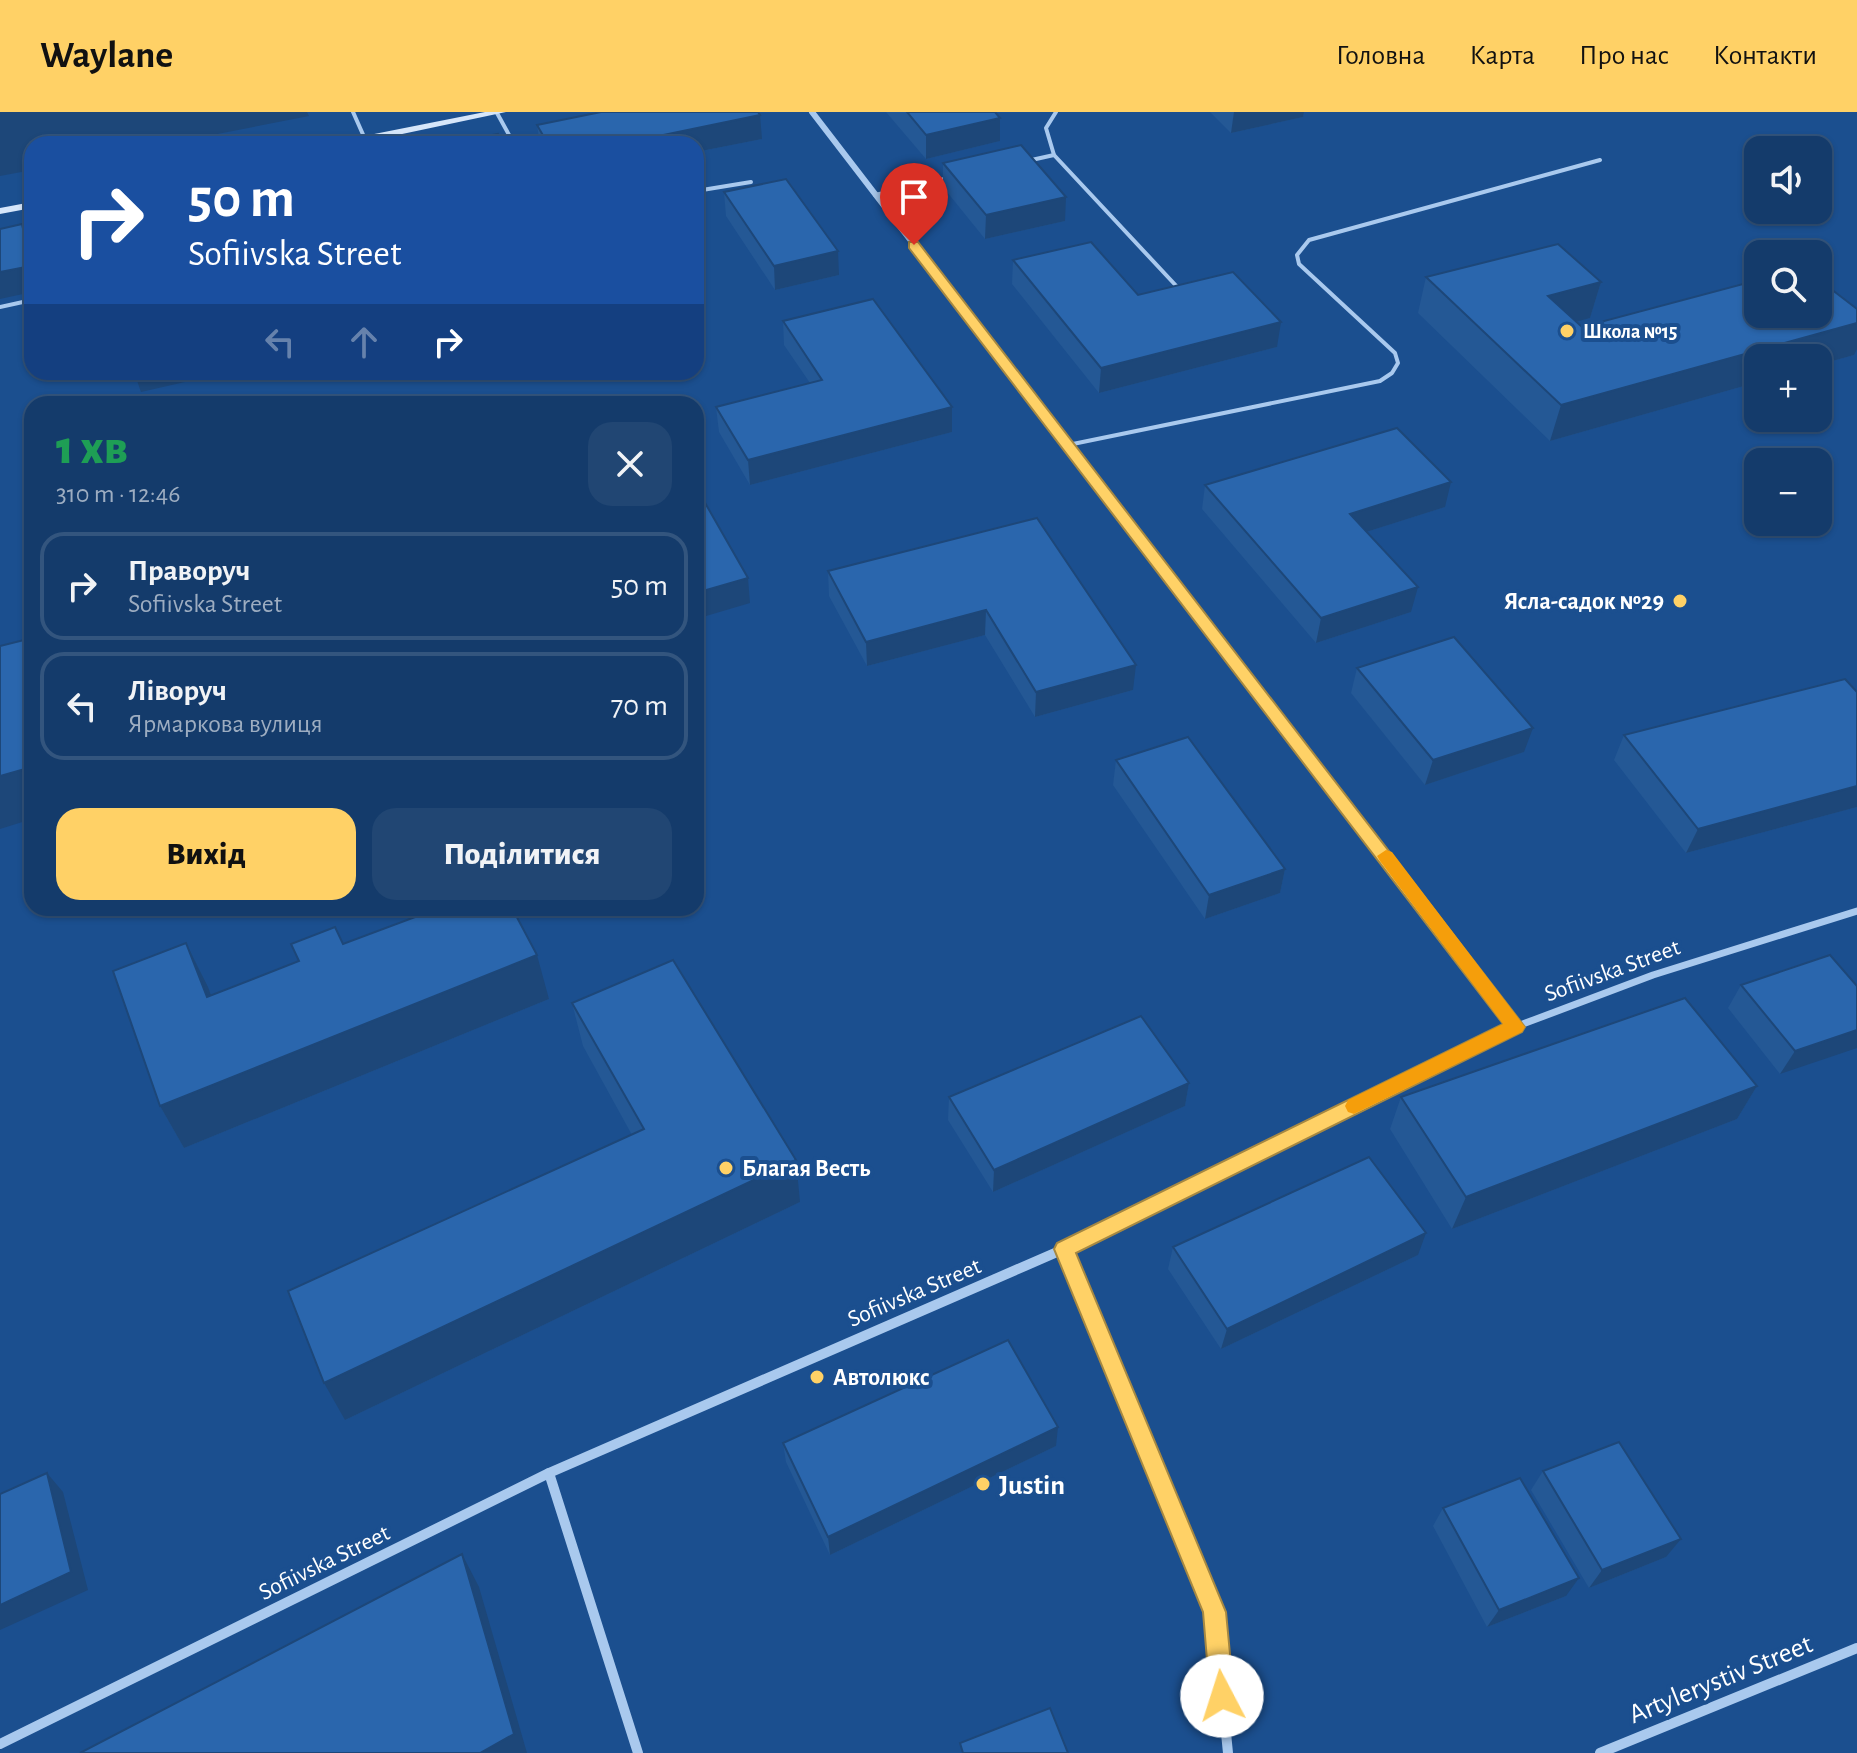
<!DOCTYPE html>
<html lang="uk">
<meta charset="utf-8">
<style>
body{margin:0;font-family:"Alegreya Sans",sans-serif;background:#214673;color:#f1f3f6;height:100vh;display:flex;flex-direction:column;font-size:30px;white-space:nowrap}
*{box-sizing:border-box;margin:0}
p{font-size:26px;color:#9dadc1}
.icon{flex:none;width:44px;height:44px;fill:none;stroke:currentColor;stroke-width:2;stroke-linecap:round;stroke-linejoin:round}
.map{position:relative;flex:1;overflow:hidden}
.side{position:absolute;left:24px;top:284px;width:680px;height:520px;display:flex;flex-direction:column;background:#143b6b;border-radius:24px;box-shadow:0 2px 6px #0004,0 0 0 2px #33557e}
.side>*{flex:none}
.hud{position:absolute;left:24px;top:24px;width:680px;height:244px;border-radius:24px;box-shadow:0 2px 6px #0004,0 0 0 2px #33557e;background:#1a4fa0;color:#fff;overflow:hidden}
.buttons{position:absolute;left:1744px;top:24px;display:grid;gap:16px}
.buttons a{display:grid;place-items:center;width:88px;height:88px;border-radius:16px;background:#143b6b;box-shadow:0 2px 6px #0004,0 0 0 2px #33557e;font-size:40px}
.pin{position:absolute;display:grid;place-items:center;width:68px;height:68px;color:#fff;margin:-82px -34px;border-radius:50% 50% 50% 0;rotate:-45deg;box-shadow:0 0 8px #0007}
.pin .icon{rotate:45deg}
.me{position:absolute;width:88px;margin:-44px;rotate:355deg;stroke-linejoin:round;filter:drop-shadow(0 0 6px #0008)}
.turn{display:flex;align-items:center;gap:28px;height:168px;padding:0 32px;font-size:36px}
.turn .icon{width:104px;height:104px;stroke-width:2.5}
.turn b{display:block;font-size:56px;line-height:68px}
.lanes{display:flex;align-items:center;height:76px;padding:0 32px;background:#0003;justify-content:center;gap:40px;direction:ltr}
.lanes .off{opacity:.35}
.round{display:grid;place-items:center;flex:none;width:84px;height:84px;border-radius:24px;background:#214673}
.summary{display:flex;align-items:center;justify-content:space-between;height:136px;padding:0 32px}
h1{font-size:48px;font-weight:800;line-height:60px;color:#1e9e55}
.action{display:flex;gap:16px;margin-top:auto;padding:16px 32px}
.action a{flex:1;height:92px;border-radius:24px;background:#ffd166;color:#111;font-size:32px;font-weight:800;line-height:92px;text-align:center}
.action a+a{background:#214673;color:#f1f3f6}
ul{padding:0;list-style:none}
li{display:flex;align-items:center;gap:24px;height:108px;margin:0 16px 12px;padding:0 16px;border:4px solid #33557e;border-radius:24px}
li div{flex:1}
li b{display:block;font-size:30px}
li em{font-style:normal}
header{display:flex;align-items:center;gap:48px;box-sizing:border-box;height:112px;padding:0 40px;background:#ffd166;color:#111}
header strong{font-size:38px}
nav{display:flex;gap:44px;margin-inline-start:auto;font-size:28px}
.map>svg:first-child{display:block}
</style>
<header>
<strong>Waylane</strong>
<nav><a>Головна</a><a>Карта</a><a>Про нас</a><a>Контакти</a></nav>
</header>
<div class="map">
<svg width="1857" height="1641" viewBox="0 0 1857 1641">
<rect width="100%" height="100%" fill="#1b4f8f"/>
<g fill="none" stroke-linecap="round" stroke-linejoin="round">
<!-- lane -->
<g stroke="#a9c9ee" stroke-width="4">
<polyline points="353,0 365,27"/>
<polyline points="1056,0 1046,16 1054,43 1181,179"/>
<polyline points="497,1 514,32"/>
<polyline points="1027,49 1054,43"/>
<polyline points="696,79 751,70"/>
<polyline points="875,83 949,66"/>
<polyline points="0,195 32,188"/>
<polyline points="1068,333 1380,269 1392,261 1398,251 1395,241 1299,152 1297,143 1309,128 1600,48"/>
</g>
<!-- street-far2 -->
<polyline stroke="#a9c9ee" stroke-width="6" points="812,0 1135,420"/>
<!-- street-far1 -->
<g stroke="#a9c9ee" stroke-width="7">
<polyline points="1133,418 1515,915"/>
<polyline points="1431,956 1515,915 1653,863 1857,799"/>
</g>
<!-- street -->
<g stroke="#a9c9ee" stroke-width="10">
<polyline points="1064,1137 1214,1500 1228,1641"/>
<polyline points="549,1361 638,1641"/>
<polyline points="0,1632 549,1361 1064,1137 1435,954"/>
<polyline points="1600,1641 1857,1536"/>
</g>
<!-- secondary -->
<g fill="#d6e6fa" fill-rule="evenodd">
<polygon points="485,0 506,0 355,32 334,32 339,29"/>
<polygon points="32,90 32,96 0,102 0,96"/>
</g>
</g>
<!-- wall -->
<g fill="#245895">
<polygon points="886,0 995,0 1000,6 1000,29 926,47"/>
<polygon points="1210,0 1304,0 1303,5 1231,21"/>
<polygon points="537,13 762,27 696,40 696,32 540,32"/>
<polygon points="943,51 1065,109 985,127 943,75"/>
<polygon points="724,80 839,163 775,178 726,104"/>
<polygon points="1013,148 1138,183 1277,235 1099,281 1012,172"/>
<polygon points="1426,165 1601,170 1590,206 1576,209 1582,215 1854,243 1818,253 1818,246 1758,246 1758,270 1550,329 1418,201"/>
<polygon points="783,209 952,320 750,373 719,320 716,295 810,271 784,233"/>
<polygon points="1205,373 1445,395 1366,420 1411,500 1316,531 1202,397"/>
<polygon points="1037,406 1133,578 1035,605 985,523 867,554 829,484 828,459"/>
<polygon points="1357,556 1524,640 1425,673 1351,581"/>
<polygon points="1857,580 1857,695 1686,741 1614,648 1624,623"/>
<polygon points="1116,648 1285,757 1280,781 1205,807 1113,673"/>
<polygon points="411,796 512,796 549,887 184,1036 160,994 186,831 211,883 414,805"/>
<polygon points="1741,873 1857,874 1780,962 1728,896"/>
<polygon points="572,891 800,1090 345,1308 632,1023 583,934"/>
<polygon points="1189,971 1185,994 993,1080 948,1008 949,985"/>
<polygon points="1757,974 1737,1007 1452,1117 1390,1017 1401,985"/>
<polygon points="1173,1135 1418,1143 1221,1237 1168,1157"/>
<polygon points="783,1331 1056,1334 830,1443 786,1350"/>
<polygon points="1543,1359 1666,1445 1589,1476 1531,1378"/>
<polygon points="1443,1396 1566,1484 1487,1515 1433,1414"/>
</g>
<!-- shaded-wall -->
<g fill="#1d4779">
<polygon points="0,0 307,0 309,4 166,32 32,32 32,58 0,64"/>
<polygon points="1234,0 1304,0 1303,5 1231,21"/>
<polygon points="760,3 762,27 696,40 696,32 620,32"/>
<polygon points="1000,6 1000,29 926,47 926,23"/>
<polygon points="1066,85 1065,109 985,127 986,103"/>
<polygon points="22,112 32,137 32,180 0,187 0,160"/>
<polygon points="838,139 839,163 775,178 774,154"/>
<polygon points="1601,170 1590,206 1538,220 1548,184"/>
<polygon points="1281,210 1277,235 1099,281 1101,256"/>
<polygon points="1857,211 1857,237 1854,243 1818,253 1818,246 1758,246 1758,270 1550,329 1561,293"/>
<polygon points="102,260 229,260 141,280 135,263 106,269"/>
<polygon points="952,295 952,320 750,373 748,348"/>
<polygon points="1451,370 1445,395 1344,427 1350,402"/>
<polygon points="748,466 750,491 696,507 696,481"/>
<polygon points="1418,475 1411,500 1316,531 1321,506"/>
<polygon points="986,498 985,523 867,554 866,530"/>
<polygon points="1136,553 1133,578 1035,605 1036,580"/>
<polygon points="1533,616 1524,640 1425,673 1433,648"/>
<polygon points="32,655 32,707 0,717 0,664"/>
<polygon points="1857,674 1857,695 1686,741 1698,717"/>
<polygon points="1285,757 1280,781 1205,807 1209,783"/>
<polygon points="186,831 208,875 228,928 207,885"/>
<polygon points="537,843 549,887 184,1036 160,994"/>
<polygon points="1857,918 1857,936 1780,962 1795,939"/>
<polygon points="1189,971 1185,994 993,1080 994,1058"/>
<polygon points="1757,974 1737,1007 1452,1117 1466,1085"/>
<polygon points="796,1048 800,1090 345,1308 324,1271"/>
<polygon points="1426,1121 1418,1143 1221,1237 1227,1217"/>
<polygon points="1058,1315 1056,1334 830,1443 828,1425"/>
<polygon points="47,1361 63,1380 88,1478 0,1518 0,1493"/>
<polygon points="1681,1427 1666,1445 1589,1476 1602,1458"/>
<polygon points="462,1442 479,1475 527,1641 480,1641"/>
<polygon points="1579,1466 1566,1484 1487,1515 1499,1498"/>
</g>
<!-- building -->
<g fill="#2a66ad" stroke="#1d4779" stroke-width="2">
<polygon points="601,0 758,0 760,3 620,32 548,32 537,13"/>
<polygon points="907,0 995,0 1000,6 926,23"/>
<polygon points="498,22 502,32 447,32"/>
<polygon points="1021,33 1066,85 986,103 943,51"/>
<polygon points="786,67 838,139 774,154 724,80"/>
<polygon points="22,112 31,154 0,160 0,117"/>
<polygon points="1091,130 1138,183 1233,160 1281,210 1101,256 1013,148"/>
<polygon points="1558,132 1601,170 1548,184 1582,215 1758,168 1758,202 1818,202 1818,167 1857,197 1857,211 1561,293 1426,165"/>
<polygon points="873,187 952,295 748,348 716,295 822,268 783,209"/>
<polygon points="1397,316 1451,370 1350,402 1418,475 1321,506 1205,373"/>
<polygon points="696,375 748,466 696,481"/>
<polygon points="1037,406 1136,553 1036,580 986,498 866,530 828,459"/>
<polygon points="1454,525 1533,616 1433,648 1357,556"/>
<polygon points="32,526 32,655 0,664 0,534"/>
<polygon points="1845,567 1857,580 1857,674 1698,717 1624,623"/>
<polygon points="1188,625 1285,757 1209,783 1116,648"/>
<polygon points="414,796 512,796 537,843 160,994 113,859 186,831 207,885 299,849 291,832 335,815 343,832 418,804"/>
<polygon points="1830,843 1857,874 1857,918 1795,939 1741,873"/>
<polygon points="673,848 796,1048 324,1271 288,1179 644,1017 572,891"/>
<polygon points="1685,886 1757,974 1466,1085 1401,985"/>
<polygon points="1141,904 1189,971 994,1058 949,985"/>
<polygon points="1369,1045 1426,1121 1227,1217 1173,1135"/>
<polygon points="1008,1228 1058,1315 828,1425 783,1331"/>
<polygon points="1619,1330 1681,1427 1602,1458 1543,1359"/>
<polygon points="47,1361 71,1460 0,1493 0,1382"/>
<polygon points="1520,1366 1579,1466 1499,1498 1443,1396"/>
<polygon points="462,1442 514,1622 480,1641 80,1641"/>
<polygon points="1050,1596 1068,1641 963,1641 960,1631"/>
</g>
<!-- route -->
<polygon fill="#ffd166" stroke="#a68842" stroke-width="2" points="909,130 918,130 1525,915 1522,920 1076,1141 1226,1500 1234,1584 1231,1592 1222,1596 1214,1592 1210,1584 1203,1500 1054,1137 1057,1131 1503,912 909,136"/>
<!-- slow -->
<polygon fill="#f59e0b" points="1386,738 1392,740 1525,915 1522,920 1354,1002 1348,1000 1345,994 1348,988 1503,912 1380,749 1377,744"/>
<!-- markers -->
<g fill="#ffd166" stroke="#1b4f8f" stroke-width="3">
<circle cx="1567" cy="219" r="8"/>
<circle cx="1680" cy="489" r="8"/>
<circle cx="726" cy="1056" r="8"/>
<circle cx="817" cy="1265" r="8"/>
<circle cx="983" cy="1372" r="8"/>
</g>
<g text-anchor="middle" stroke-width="8" stroke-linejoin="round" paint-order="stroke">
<!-- far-poi labels -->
<g font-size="20" font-weight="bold" fill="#fff" stroke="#1b4f8f" text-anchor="start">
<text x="1583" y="226">Школа №15</text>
</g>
<!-- poi labels -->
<g font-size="24" font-weight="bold" fill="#fff" stroke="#1b4f8f" text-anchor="start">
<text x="1664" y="497" text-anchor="end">Ясла-садок №29</text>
<text x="742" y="1064">Благая Весть</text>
<text x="833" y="1273">Автолюкс</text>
</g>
<!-- street labels -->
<g font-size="24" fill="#fff" stroke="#1b4f8f">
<text transform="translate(1612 858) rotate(-20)" y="8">Sofiivska Street</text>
<text transform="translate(914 1180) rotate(-23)" y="8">Sofiivska Street</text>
<text transform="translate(324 1450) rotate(-26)" y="8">Sofiivska Street</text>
</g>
<!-- near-poi labels -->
<g font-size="28" font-weight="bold" fill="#fff" stroke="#1b4f8f" text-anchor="start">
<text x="999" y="1382">Justin</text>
</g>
<!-- near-street labels -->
<g font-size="28" fill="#fff" stroke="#1b4f8f">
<text transform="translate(1720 1566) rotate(-22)" y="10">Artylerystiv Street</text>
</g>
</g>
</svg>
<div class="buttons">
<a><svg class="icon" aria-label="sound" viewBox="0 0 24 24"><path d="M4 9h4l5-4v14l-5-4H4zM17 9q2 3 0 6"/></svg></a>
<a><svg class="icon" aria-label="search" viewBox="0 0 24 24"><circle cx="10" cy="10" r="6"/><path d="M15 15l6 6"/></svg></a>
<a>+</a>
<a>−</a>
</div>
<div class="pin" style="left:914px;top:133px;background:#d93025"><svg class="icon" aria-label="arrive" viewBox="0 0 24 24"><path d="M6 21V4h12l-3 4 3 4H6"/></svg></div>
<svg class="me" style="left:1222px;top:1584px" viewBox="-20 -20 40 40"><circle r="19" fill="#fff"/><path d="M0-13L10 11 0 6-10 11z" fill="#ffd166"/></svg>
<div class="hud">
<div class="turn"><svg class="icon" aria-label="right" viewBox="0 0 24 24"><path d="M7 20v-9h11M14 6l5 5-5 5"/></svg><div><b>50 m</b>Sofiivska Street</div></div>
<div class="lanes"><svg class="icon off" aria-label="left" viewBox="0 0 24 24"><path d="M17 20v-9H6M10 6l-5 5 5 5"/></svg><svg class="icon off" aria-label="ahead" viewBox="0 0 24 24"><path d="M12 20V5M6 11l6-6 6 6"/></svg><svg class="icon" aria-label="right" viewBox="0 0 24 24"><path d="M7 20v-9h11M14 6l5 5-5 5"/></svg></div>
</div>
<section class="side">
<div class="summary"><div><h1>1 хв</h1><p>310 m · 12:46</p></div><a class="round"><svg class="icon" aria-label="close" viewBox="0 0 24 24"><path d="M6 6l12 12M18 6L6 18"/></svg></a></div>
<ul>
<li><svg class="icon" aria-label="right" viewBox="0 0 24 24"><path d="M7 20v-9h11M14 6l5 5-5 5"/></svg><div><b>Праворуч</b><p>Sofiivska Street</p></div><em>50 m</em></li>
<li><svg class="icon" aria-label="left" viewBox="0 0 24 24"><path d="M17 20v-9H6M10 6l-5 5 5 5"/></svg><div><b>Ліворуч</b><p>Ярмаркова вулиця</p></div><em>70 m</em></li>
</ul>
<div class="action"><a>Вихід</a><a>Поділитися</a></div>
</section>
</div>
